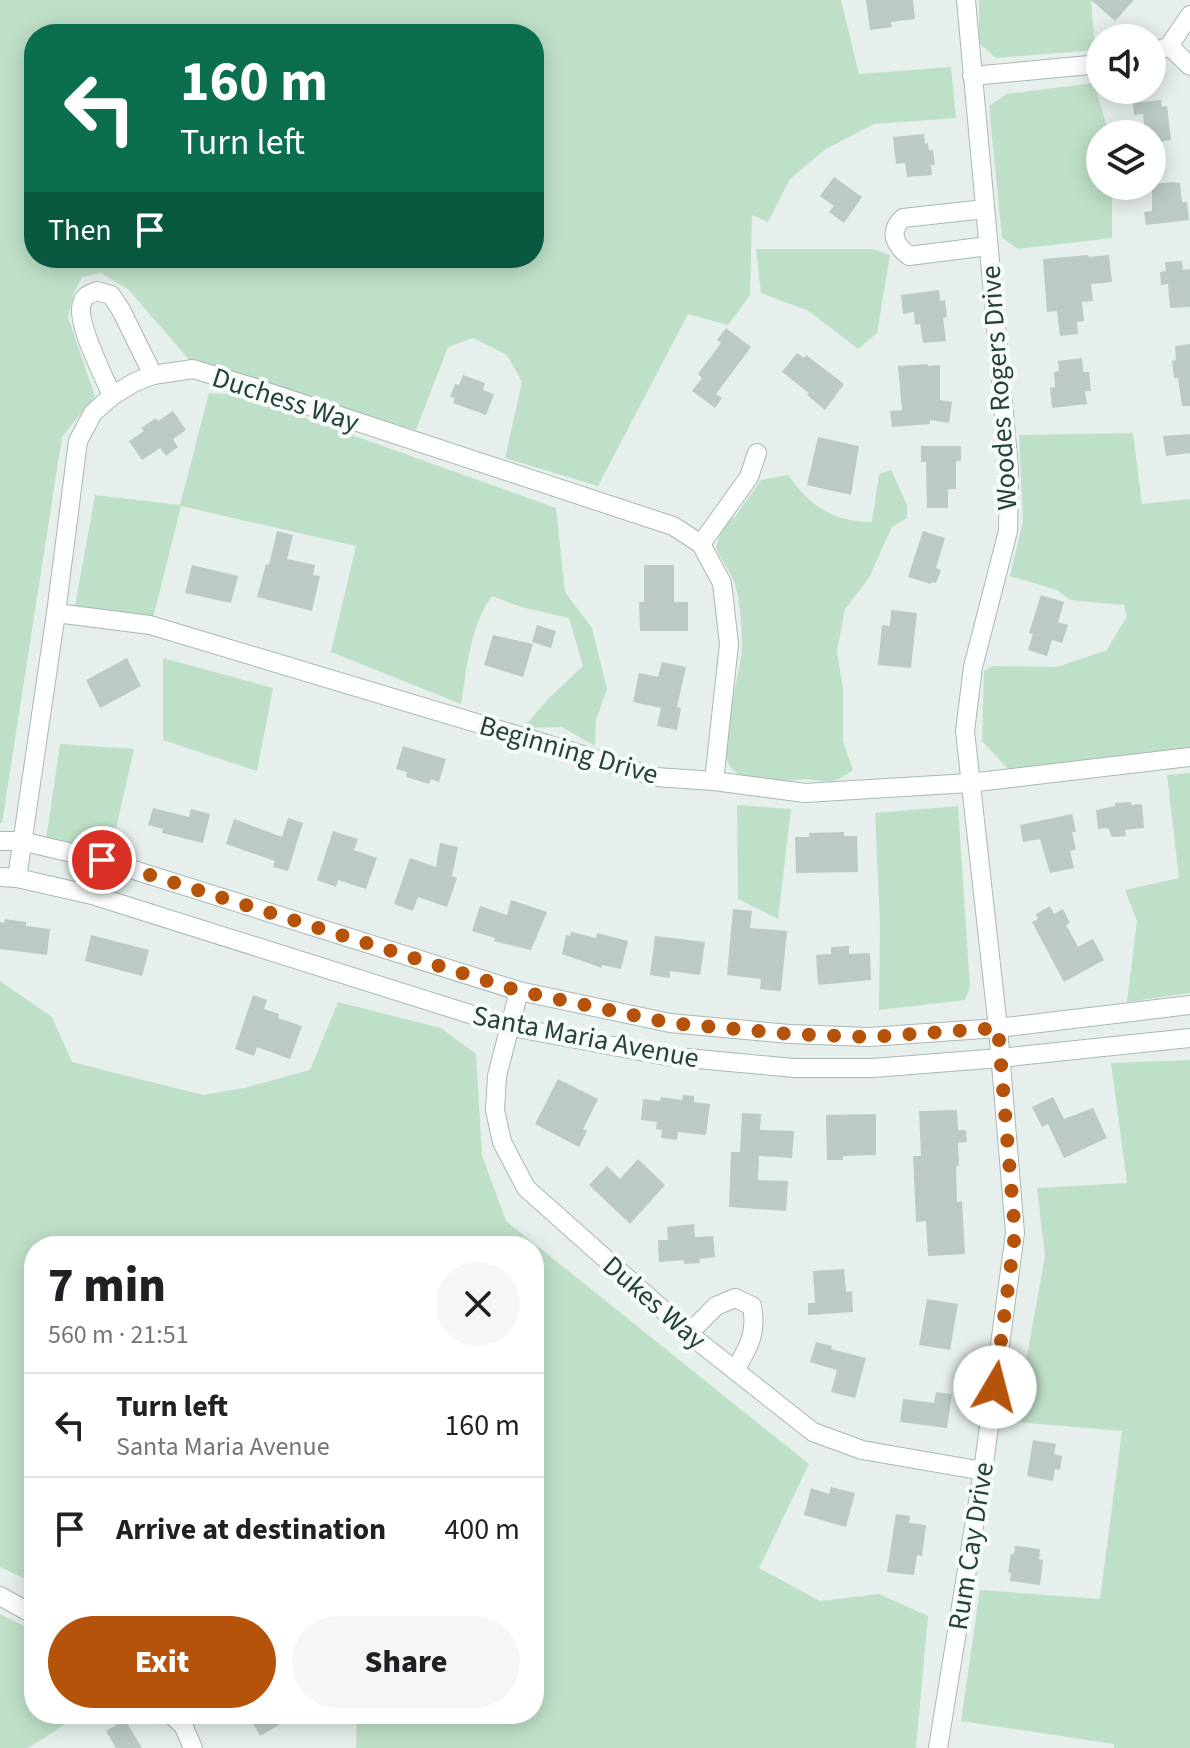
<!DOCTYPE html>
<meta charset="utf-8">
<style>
body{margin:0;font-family:"Source Sans 3",sans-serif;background:#f6f6f6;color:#202124;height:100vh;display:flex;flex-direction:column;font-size:30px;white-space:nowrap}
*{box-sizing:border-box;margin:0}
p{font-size:26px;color:#757577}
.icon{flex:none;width:44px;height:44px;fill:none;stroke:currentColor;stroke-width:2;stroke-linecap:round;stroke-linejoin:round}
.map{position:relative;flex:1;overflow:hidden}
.panel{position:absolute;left:24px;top:1236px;width:520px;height:488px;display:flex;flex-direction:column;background:#fff;border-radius:32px;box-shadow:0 4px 20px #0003}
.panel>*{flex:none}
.top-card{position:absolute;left:24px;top:24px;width:520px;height:244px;border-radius:32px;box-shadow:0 4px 20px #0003;background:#0b6e4f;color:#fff;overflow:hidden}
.controls{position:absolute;left:1086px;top:24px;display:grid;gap:16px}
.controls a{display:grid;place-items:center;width:80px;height:80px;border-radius:50%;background:#fff;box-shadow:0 4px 20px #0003;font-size:40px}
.pin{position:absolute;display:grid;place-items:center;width:68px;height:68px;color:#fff;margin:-34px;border:4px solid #fff;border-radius:50%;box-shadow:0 2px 8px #0007}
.me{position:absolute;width:88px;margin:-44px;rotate:8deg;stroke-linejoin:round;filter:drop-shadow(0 0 6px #0008)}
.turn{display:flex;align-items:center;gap:28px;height:168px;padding:0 24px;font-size:36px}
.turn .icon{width:104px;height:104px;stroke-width:2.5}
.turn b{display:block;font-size:56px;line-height:68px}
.then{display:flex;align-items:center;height:76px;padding:0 24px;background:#0003;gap:16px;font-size:30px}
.round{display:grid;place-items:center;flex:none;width:84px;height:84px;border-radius:42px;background:#f6f6f6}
.headline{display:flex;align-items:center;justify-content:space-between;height:136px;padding:0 24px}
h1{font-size:48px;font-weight:800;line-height:60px}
.primary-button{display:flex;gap:16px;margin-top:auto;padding:16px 24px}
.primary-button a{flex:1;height:92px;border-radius:48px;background:#b45309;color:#fff;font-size:32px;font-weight:800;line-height:92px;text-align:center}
.primary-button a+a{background:#f6f6f6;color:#202124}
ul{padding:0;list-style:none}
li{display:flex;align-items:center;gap:24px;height:104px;padding:0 24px;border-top:2px solid #e0e0e0}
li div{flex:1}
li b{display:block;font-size:30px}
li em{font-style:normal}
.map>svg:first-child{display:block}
</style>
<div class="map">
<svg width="1190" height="1748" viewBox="0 0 1190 1748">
<rect width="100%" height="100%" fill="#e6efeb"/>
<!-- green -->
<g fill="#bfe0c8" fill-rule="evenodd">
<path d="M0 0H841L859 74 951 67 956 118 874 124 826 149 790 179 768 222 752 215 750 295 728 325 688 314 598 486 505 458 522 382 507 355 473 338 448 347 416 430 190 361 128 289 101 273 82 277 74 292 68 317 95 396 62 437 2 823H0ZM34 34H534V258H34Z"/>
<polygon points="979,0 1091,0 1095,50 996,58 979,43"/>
<polygon points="1094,83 1109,134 1100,134 1100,186 1112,186 1112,238 1018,249 1002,238 989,106 1006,94"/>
<polygon points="756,249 872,249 890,255 877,333 858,349 809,311 761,293"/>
<path d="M209 393 240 395 556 508 565 592 592 628 607 689 596 720 595 746 562 727 523 728 549 698 583 666 569 618 521 607 492 596C470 626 467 668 461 704L331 652 356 546 181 506 153 618 75 606 95 495 180 505Z"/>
<polygon points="1133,433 1142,504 1190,499 1190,747 1009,770 982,741 984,671 992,666 1057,667 1107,650 1127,616 1124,605 1070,600 1057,590 1010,576 1023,521 1019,435"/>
<path d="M891 470 907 505V518L892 527 869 578 845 609 837 651 843 690V741L853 770C825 791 822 776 795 780 676 793 743 706 742 639 741 621 740 596 733 579 728 567 720 559 716 547L724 522 735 517 761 480 788 475C810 506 833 522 872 522L879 474Z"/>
<polygon points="163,658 273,688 257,771 163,740"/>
<polygon points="60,744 134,749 110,855 46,840"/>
<polygon points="1190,773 1190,993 1127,1002 1137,921 1125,890 1179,878 1167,775"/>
<polygon points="737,805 791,809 778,919 738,899"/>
<polygon points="958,806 970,987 965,1000 879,1010 880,925 875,813"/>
<polygon points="0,981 52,1017 72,1062 203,1095 244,1088 310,1070 338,1002 441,1028 476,1054 482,1155 506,1221 809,1464 759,1568 820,1601 879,1594 928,1616 916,1748 356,1748 357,1714 534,1714 534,1246 34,1246 34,1583 0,1567"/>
<polygon points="1190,1060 1190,1748 1114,1748 1114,1744 961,1721 980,1590 1100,1599 1122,1431 1015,1422 1045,1256 1037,1188 1127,1183 1111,1063"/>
<polygon points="0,1614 34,1631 34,1714 91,1714 70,1721 28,1748 0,1748"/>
</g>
<!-- building -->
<g fill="#bbcac4">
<polygon points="866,0 913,0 915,19 891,22 892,27 870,30"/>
<polygon points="1091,0 1134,0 1115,21"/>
<polygon points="1161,100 1162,107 1167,106 1171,140 1152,143 1152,134 1145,134 1143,114 1134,115 1133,103"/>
<polygon points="924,134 925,144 928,143 929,150 933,150 935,165 931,165 932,175 907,177 905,163 896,164 893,137"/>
<polygon points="834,177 862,197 844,223 829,212 834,206 820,196"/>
<polygon points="1173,182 1180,183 1182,202 1187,202 1189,220 1146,225 1144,212 1152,211 1152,184"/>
<polygon points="1088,255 1089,257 1109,255 1112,282 1091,284 1093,301 1082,302 1084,321 1077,322 1078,334 1060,336 1057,311 1047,312 1043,259"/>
<polygon points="1182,261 1183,270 1190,269 1190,307 1170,308 1168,284 1161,285 1160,272 1166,271 1165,262"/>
<polygon points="939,290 940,301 945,300 947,317 943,318 946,341 923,343 920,324 915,325 914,312 903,314 901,295"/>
<polygon points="726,328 751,347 716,394 722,398 715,408 692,391 702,378 698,374 721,343 717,340"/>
<polygon points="1190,344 1190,406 1182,406 1178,378 1174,378 1172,361 1176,360 1175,346"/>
<polygon points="797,353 804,358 806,355 844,384 825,410 807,395 809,393 782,372"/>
<polygon points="1082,358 1083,372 1089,372 1091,391 1085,391 1087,404 1052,408 1050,388 1055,387 1054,372 1059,371 1058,361"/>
<polygon points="928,364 928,366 940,365 940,400 952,402 949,423 930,420 930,424 892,427 890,411 902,410 898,366"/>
<polygon points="463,375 485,383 483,390 494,394 486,415 453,403 455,398 450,397 455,384 459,385"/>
<polygon points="173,411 186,430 173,439 178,447 166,456 160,448 142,460 129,441 144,431 141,428 156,418 158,421"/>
<polygon points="1190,434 1190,453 1166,456 1163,436"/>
<polygon points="818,437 859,446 851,495 807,485"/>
<polygon points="921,446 961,446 961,461 956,461 956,489 948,489 948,508 927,508 926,462 921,462"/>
<polygon points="277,531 293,535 287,559 315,565 313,575 320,576 312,611 257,597 266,564 269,565"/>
<polygon points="923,531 945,538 936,568 941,570 936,583 932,582 931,584 908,577"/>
<polygon points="192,565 238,576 231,603 185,593"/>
<polygon points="644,565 674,565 674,602 688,602 688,631 640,631 639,602 644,602"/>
<polygon points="1041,595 1064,602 1058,622 1068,625 1062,643 1052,640 1047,656 1028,650 1033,634 1029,633"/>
<polygon points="891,610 917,613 911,668 878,665 882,625 890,626"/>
<polygon points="537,625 556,631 551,648 532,642"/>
<polygon points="493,635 533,644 523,677 484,665"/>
<polygon points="127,658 141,686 100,708 86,680"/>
<polygon points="662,662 686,667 677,707 681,708 677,730 657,726 661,708 633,702 639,673 658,677"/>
<polygon points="403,746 446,759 439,782 431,779 429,784 406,777 407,772 396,769"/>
<polygon points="1131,802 1131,805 1142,804 1144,828 1125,830 1126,836 1112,837 1108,828 1098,829 1096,810 1115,806 1115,803"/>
<polygon points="153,808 189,817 191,809 210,814 203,843 162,833 163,829 148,825"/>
<polygon points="1072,814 1076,832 1072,832 1076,850 1070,851 1074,868 1050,873 1040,839 1023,842 1020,825"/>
<polygon points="288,818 303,823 288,871 273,867 275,861 226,844 234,819 282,837"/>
<polygon points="333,831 358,839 354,850 377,858 366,889 338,880 336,887 317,880"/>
<polygon points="844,832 844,836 857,836 858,872 796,873 795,837 809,837 809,833"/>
<polygon points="440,843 458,847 452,876 457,878 447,907 418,897 413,911 394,904 410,858 436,867"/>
<polygon points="511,900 547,912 531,950 494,941 495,938 472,931 480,906 507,915"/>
<polygon points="1050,906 1054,914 1063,909 1070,923 1066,925 1078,947 1093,939 1104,960 1064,982 1032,922 1038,919 1036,914"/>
<polygon points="733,909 752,911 750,928 787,931 781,991 760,989 761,979 727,975"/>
<polygon points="5,919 26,922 26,926 50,929 47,955 0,949 0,922 4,923"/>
<polygon points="571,932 596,938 597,933 628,941 621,969 602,965 602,968 562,954 566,935 570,936"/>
<polygon points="91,935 149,950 142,976 85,961"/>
<polygon points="655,936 705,942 700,975 670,971 670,978 650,975"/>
<polygon points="849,946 849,954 870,953 871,980 818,985 816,955 831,954 831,947"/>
<polygon points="253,995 267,1000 264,1009 279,1014 278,1018 302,1026 290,1059 257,1047 254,1056 235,1049"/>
<polygon points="558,1079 598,1099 583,1129 587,1131 579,1147 535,1124"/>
<polygon points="683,1095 694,1096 694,1102 710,1104 706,1135 678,1132 677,1140 661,1138 662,1130 656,1129 657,1122 641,1120 643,1099 660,1101 661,1097 682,1100"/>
<polygon points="1053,1097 1064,1119 1093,1108 1107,1138 1064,1158 1048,1124 1042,1127 1032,1107"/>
<polygon points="957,1110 958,1130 966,1130 967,1142 958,1143 959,1166 956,1166 957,1202 962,1201 965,1254 928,1256 926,1221 916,1222 913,1156 921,1156 919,1111"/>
<polygon points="742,1113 761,1114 760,1130 794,1131 792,1158 759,1156 758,1180 788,1181 786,1211 729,1207 731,1152 740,1152"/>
<polygon points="876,1114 876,1155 843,1156 843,1160 827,1160 826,1115"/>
<polygon points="638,1159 665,1185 630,1224 589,1185 607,1166 620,1179"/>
<polygon points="694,1224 695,1237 713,1236 715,1257 699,1259 700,1263 684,1264 684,1260 659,1262 658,1240 668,1240 667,1227"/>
<polygon points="844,1269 846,1292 852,1291 853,1312 808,1315 808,1303 815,1303 813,1271"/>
<polygon points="927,1299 958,1304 950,1350 919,1345"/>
<polygon points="816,1342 832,1346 831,1349 866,1358 855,1398 831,1392 837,1370 810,1362"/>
<polygon points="936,1392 952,1394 947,1428 900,1422 903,1399 934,1403"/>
<polygon points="1033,1440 1056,1444 1054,1454 1062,1456 1060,1470 1055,1469 1053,1481 1027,1476"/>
<polygon points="831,1487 855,1493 846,1527 804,1515 811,1488 829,1494"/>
<polygon points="896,1514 910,1516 909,1523 926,1525 922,1556 917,1555 914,1575 887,1572"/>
<polygon points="1015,1546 1040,1549 1039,1559 1043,1560 1040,1585 1010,1581 1011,1573 1008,1573 1011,1554 1014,1554"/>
<polygon points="248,1714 273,1714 279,1725 260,1736"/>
<polygon points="125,1720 142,1748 116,1748 106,1731"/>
</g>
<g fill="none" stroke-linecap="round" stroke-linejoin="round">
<defs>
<g id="minor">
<polyline points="1169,46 1190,66"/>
<polyline points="1152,53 1169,46 1190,15"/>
<polyline points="972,76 1100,64"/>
<path d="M985 209 903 218C888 232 895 245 909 256L988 246"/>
<path d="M112 396C104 376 75 322 82 303 84 295 90 294 97 291L111 295 121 310 153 375"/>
<polyline points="701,544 749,477 757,453"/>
<polyline points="56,613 150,625 656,777 714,781 805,793 969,783 1190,757"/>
<polyline points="0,841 21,841 102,860 519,991 670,1023 790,1034 869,1037 998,1028 1190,1005"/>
<polyline points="0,877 17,878 92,895 508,1026 666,1056 794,1068 873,1068 1000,1058 1190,1038"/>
<polyline points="17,878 56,613 78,441 93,413 112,396 135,382 153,375 193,369 249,386 673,526 701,544 722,583 729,644 714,781"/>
<polyline points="519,991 497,1076 495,1110 502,1142 526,1188 699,1342 813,1432 862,1450 983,1471"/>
<path d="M689 1333 716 1306 735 1298 752 1306C757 1333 749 1347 735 1370"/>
<polyline points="0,1596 34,1615"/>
<polyline points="170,1714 183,1725 193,1748"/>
<polyline points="938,1748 983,1471 1015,1233 998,1028 965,731 973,667 1008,531 1009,468 966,0"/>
</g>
</defs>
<!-- minor casing -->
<use href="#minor" stroke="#a8b8b2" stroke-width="20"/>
<!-- minor -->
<use href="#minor" stroke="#fff" stroke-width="18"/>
</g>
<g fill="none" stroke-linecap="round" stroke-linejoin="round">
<!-- route -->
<polyline stroke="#b45309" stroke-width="14" stroke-dasharray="0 25.2" points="102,860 519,991 670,1023 790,1034 869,1037 998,1028 1015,1233 995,1387"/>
</g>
<g text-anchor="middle" stroke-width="8" stroke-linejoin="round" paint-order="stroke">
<!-- street labels -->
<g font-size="28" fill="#24423a" stroke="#f7fbf9">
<text transform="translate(998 388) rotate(-94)" y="10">Woodes Rogers Drive</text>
<text transform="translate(286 399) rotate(18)" y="10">Duchess Way</text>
<text transform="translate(569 749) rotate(16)" y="10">Beginning Drive</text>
<text transform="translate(586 1036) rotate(11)" y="10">Santa Maria Avenue</text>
<text transform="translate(655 1302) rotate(41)" y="10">Dukes Way</text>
<text transform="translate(970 1546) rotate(-81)" y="10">Rum Cay Drive</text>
</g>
</g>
</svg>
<div class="controls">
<a><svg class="icon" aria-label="sound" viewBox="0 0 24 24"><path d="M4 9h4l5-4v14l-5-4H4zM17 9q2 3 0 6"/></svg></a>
<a><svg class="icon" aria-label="layers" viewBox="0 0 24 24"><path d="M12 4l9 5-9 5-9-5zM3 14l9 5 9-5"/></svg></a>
</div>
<div class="pin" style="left:102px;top:860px;background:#d93025"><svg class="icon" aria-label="arrive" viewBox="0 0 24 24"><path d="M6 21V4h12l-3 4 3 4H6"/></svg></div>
<svg class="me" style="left:995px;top:1387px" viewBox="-20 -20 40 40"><circle r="19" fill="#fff"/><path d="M0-13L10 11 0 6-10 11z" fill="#b45309"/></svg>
<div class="top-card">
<div class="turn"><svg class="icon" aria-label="left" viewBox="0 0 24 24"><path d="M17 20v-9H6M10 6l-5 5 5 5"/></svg><div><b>160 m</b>Turn left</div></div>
<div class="then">Then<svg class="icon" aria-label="arrive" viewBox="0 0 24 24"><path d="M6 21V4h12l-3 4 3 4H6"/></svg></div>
</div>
<section class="panel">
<div class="headline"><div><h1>7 min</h1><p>560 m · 21:51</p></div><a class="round"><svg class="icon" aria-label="close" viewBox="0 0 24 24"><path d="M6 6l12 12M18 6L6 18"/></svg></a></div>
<ul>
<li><svg class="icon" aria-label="left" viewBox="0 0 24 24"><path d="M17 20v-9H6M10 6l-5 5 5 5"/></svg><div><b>Turn left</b><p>Santa Maria Avenue</p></div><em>160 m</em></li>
<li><svg class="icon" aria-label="arrive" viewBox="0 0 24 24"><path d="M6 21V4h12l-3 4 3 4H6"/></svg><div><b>Arrive at destination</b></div><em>400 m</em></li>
</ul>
<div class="primary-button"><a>Exit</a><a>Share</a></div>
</section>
</div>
